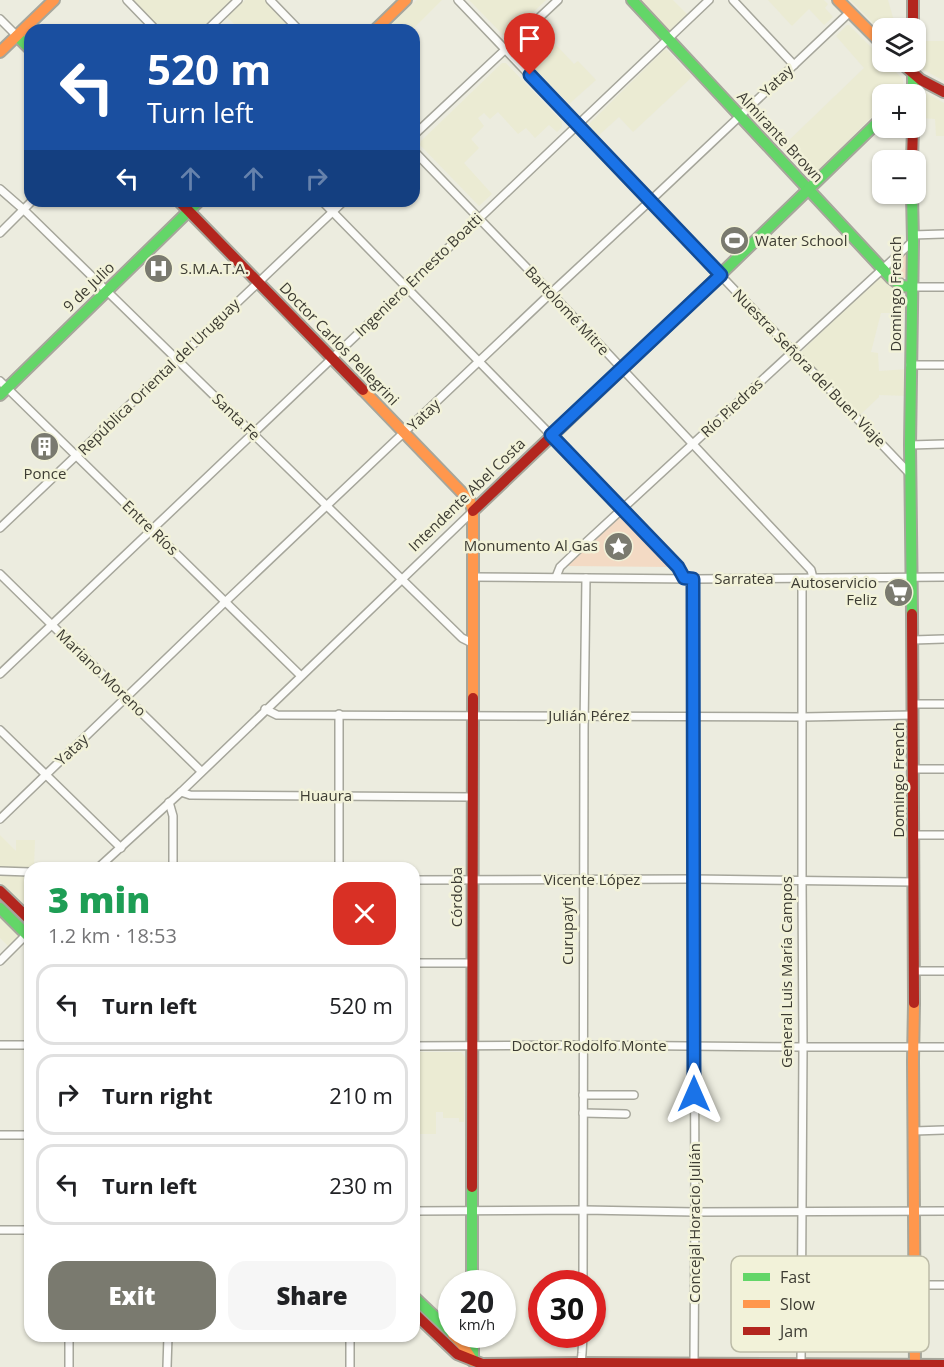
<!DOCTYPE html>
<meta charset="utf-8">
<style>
body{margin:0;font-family:"Open Sans",sans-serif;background:#f6f6f6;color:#202124;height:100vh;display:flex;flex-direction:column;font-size:22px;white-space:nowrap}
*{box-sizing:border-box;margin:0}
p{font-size:20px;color:#757577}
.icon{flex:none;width:33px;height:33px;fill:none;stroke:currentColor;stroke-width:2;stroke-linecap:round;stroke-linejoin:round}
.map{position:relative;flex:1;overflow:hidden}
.details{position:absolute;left:24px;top:862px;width:396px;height:480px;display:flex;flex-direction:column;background:#fff;border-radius:18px;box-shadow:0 2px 4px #0004}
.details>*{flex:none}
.hud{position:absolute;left:24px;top:24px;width:396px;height:183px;border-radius:18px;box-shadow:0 2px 4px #0004;background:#1a4fa0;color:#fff;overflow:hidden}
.tools{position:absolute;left:872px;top:18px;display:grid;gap:12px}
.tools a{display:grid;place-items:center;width:54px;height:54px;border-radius:12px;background:#fff;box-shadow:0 2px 4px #0004;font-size:30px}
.speed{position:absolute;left:438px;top:1270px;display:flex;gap:12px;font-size:30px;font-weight:700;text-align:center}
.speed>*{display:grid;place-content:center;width:78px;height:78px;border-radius:50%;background:#fff;box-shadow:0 2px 4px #0004;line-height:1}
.speed small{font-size:15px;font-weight:400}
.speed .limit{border:9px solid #d22;background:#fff;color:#111}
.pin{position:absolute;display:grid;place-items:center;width:51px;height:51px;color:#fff;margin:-62px -26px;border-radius:50% 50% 50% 0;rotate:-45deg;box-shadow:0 0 6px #0007}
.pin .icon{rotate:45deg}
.me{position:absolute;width:66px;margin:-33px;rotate:0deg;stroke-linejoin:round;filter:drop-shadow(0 0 4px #0008)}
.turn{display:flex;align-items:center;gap:21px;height:126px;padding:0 24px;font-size:27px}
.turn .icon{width:78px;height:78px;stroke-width:2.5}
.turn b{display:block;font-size:42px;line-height:51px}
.lanes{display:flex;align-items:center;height:57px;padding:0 24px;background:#0003;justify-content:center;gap:30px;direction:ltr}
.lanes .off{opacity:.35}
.round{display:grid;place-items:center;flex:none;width:63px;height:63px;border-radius:18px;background:#f6f6f6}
.summary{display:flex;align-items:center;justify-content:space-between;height:102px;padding:0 24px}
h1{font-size:36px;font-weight:800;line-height:45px;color:#1e9e55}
.primary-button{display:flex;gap:12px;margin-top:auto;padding:12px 24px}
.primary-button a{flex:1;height:69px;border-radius:18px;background:#7a7a6f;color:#fff;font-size:24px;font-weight:800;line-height:69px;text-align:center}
.primary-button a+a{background:#f6f6f6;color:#202124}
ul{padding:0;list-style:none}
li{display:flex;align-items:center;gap:18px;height:81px;margin:0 12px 9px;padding:0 12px;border:3px solid #e0e0e0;border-radius:18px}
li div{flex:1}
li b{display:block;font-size:22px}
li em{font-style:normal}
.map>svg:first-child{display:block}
</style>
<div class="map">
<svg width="944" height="1367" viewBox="0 0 944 1367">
<rect width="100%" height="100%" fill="#ececdf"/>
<!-- built -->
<g fill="#ebebd3">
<polygon points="133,0 231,0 200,30 162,30"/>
<polygon points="245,0 265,0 294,30 240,30 227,17"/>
<polygon points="417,0 442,0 412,30 385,30"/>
<polygon points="469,0 546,0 507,38 505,37"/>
<polygon points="638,0 673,0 689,16 671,31 669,31"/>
<polygon points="768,0 824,0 828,4 825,8 833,17 824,25 809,9 792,26"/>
<polygon points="850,0 888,0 896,28 882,28 882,32"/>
<polygon points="847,25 849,25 882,58 882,62 886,62 903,79 903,87 895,94 882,94 882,107 812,177 809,177 782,147 864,68 836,36"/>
<polygon points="541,29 574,64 578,61 596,80 569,104 519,53 519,49"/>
<polygon points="922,41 944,41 944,81 924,70 922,67"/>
<polygon points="664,50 667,50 692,77 633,132 619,117 598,136 589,125 590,123"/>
<polygon points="502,63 506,63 562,122 562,127 557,132 549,125 535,138 526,128 518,134 498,112 490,119 484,113 478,118 484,126 471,139 479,148 464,163 492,194 479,206 420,145 421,141"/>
<polygon points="926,93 944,103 944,136 936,136 935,119 921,118 920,96"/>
<polygon points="883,276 907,300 909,313 881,313 871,352 878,353 879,371 908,369 907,396 879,395 879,397 860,415 803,357 801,352 879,277"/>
<polygon points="0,835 16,851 16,840 35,840 34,868 0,869"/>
<polygon points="0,875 30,875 30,912 0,882"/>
<polygon points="0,916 18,934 18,939 10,948 0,938"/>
<polygon points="414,1052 461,1052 465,1057 464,1122 459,1122 459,1118 443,1118 443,1112 436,1112 436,1134 414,1134"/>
</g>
<!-- green -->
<g fill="#f3dac4">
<path d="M905 254 908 255 909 274 903 279C898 278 892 274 891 269Z"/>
<polygon points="621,515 673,567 566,566"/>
</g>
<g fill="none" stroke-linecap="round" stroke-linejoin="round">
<defs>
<g id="street">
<polyline points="127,0 156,30"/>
<polyline points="270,0 299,30"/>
<polyline points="458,0 911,475"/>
<polyline points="733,0 794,65"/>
<polyline points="0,19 17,36"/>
<polyline points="207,30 238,0"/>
<polyline points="414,135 558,0"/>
<polyline points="414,151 551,293 811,570 813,578"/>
<polyline points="0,189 24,210 462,638 472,643"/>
<polyline points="322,201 632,518 678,567 684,578"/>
<polyline points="0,233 32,201"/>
<polyline points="912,235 944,234"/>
<polyline points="911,287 944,287"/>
<polyline points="910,365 944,365"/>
<polyline points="0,381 300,675"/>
<polyline points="910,445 944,444"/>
<polyline points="0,528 344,201"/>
<polyline points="0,574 201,771"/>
<polyline points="472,577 693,579 944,577"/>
<polyline points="556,577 560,567 582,546 913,241"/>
<polyline points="693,579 695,1212 694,1363"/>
<polyline points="913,640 944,639"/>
<polyline points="0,674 709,0"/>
<polyline points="913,704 944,704"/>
<polyline points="265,709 277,715 802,717 913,715"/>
<polyline points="0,730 121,848"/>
<polyline points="914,769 944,769"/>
<polyline points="181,792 190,795 472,797"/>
<polyline points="169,802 173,816 173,868"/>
<polyline points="0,819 225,602 551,293 650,201 850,12"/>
<polyline points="914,835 944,835"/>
<polyline points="98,868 181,792 473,511"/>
<polyline points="339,868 339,714"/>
<polyline points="0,871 30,872"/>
<polyline points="414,880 693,879 914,882"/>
<polyline points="0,961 28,933"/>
<polyline points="414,963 472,963"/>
<polyline points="915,971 944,971"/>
<polyline points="0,1045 30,1045"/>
<polyline points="414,1046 583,1045 803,1047 944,1047"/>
<polyline points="583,1095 634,1095"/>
<polyline points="583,1113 626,1114"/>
<polyline points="914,1131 944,1130"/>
<polyline points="0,1135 30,1135"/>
<polyline points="414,1211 584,1210 695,1212 944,1211"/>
<polyline points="0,1230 30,1230"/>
<polyline points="583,1284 584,729 586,578"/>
<polyline points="914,1285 944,1285"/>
<polyline points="581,1363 582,1353 583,1335"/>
<polyline points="801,1365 803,1047 802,881 802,579"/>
<polyline points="69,1367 69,1336"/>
<polyline points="167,1367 168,1336"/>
<polyline points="350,1367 350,1336"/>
</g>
<g id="fast">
<polyline points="632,0 891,278 902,286 911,287"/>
<polyline points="17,36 30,49"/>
<polyline points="913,62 913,94"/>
<polyline points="912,194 913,241 910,445 912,614"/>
<polyline points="663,330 882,118"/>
<polyline points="0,395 199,201"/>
<polyline points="0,908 30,938"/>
<polyline points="472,1284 472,1187"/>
<polyline points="414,1297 452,1333"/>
<polyline points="473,1335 473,1361"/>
</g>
<g id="slow">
<polyline points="838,0 882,44"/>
<polyline points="375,30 406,0"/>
<polyline points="0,52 54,0"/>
<polyline points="363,390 470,501 473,511 473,698"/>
<polyline points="914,1003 913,1061 915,1367"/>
<polyline points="453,1335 461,1343 473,1361"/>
</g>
<g id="jam">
<polyline points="913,0 913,28"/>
<polyline points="900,62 921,80 944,92"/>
<polyline points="912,160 913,128"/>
<polyline points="179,201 363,390"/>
<polyline points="473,511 663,330"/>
<polyline points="912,614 914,1003"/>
<polyline points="0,891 30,920"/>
<polyline points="472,1187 473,698"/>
<polyline points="414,1313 457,1354 482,1364 581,1363 580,1367"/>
<polyline points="581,1363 944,1365"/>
</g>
</defs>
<!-- street casing -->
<use href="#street" stroke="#a6a69b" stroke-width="10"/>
<!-- fast casing -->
<use href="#fast" stroke="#a6a69b" stroke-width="14"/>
<!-- slow casing -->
<use href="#slow" stroke="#a6a69b" stroke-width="14"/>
<!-- jam casing -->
<use href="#jam" stroke="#a6a69b" stroke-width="14"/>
<!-- street -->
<use href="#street" stroke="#fcfcfa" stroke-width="7"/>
<!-- fast -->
<use href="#fast" stroke="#63d668" stroke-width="10"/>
<!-- slow -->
<use href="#slow" stroke="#ff974d" stroke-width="10"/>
<!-- jam -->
<use href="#jam" stroke="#b3261e" stroke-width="10"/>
</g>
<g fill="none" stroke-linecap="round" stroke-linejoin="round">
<defs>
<polyline id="route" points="530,75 721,275 551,435 678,567 684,578 693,579 694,1094"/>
</defs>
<!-- route casing -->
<use href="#route" stroke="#114b97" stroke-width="15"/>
<!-- route -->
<use href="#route" stroke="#1a73e8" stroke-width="10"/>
</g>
<!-- icons -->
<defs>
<symbol id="stadium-disc" viewBox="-11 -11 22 22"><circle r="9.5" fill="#7a7a6f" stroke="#f2f2d9"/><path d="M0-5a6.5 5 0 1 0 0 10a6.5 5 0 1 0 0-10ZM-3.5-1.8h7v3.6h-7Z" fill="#fff"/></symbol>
<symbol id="hospital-disc" viewBox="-11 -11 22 22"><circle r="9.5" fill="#7a7a6f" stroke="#f2f2d9"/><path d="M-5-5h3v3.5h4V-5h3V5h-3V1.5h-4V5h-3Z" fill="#fff"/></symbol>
<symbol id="building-disc" viewBox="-11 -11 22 22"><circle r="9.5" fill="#7a7a6f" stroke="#f2f2d9"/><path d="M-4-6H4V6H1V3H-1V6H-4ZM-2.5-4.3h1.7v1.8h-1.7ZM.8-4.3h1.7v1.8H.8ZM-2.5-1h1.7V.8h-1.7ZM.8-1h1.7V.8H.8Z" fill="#fff"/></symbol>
<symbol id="sight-disc" viewBox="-11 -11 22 22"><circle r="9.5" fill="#7a7a6f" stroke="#f2f2d9"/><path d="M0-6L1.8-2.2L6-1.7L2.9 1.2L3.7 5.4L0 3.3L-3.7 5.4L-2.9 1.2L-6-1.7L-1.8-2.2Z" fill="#fff"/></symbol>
<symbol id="supermarket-disc" viewBox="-11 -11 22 22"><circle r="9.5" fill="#7a7a6f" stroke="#f2f2d9"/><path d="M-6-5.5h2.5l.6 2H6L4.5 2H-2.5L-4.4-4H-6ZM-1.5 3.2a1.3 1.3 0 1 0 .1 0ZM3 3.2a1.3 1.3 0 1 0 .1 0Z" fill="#fff"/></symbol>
</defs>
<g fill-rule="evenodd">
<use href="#stadium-disc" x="718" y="224" width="33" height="33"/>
<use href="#hospital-disc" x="142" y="252" width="33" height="33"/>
<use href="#building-disc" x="28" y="430" width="33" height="33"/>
<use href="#sight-disc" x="602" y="530" width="33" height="33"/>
<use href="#supermarket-disc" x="882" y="576" width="33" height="33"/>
</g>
<g text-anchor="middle" stroke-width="5" stroke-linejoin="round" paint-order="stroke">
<!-- street labels -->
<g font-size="15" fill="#3d3c33" stroke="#f2f2d9">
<text transform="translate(777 81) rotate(-43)" y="5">Yatay</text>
<text transform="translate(780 137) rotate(47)" y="5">Almirante Brown</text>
<text transform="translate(419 275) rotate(-44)" y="5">Ingeniero Ernesto Boatti</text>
<text transform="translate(89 287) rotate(-44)" y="5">9 de Julio</text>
<text transform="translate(896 294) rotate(-90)" y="5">Domingo French</text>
<text transform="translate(567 311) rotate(47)" y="5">Bartolomé Mitre</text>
<text transform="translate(339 344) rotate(46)" y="5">Doctor Carlos Pellegrini</text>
<text transform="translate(809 368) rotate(46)" y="5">Nuestra Señora del Buen Viaje</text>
<text transform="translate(159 377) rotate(-44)" y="5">República Oriental del Uruguay</text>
<text transform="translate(732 408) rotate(-43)" y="5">Río Piedras</text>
<text transform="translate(424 415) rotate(-44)" y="5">Yatay</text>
<text transform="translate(236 417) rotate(44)" y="5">Santa Fe</text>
<text transform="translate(467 495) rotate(-44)" y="5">Intendente Abel Costa</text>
<text transform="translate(150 528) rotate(44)" y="5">Entre Ríos</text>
<text x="744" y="584">Sarratea</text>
<text transform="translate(101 673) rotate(44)" y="5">Mariano Moreno</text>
<text x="589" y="721">Julián Pérez</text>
<text transform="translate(72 750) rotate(-43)" y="5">Yatay</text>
<text transform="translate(899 780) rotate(-90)" y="5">Domingo French</text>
<text x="326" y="801">Huaura</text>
<text x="592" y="885">Vicente López</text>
<text transform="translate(457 897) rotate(-90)" y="5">Córdoba</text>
<text transform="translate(568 931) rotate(-90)" y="5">Curupaytí</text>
<text transform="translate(787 972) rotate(-90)" y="5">General Luis María Campos</text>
<text x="589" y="1051">Doctor Rodolfo Monte</text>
<text transform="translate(695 1223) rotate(-90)" y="5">Concejal Horacio Julián</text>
</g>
<!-- poi labels -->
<g font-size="15" fill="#3d3c33" stroke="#f2f2d9" text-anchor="start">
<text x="755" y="246">Water School</text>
<text x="180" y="274">S.M.A.T.A.</text>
<text x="45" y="479" text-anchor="middle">Ponce</text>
<text x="598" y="551" text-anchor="end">Monumento Al Gas</text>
<text x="877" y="588" text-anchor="end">Autoservicio<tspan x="877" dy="17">Feliz</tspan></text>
</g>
</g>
<!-- legend -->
<rect x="731" y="1256" width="198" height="96" rx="9" fill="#f2f2d9" stroke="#bcbba7" stroke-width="1.5"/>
<rect x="743" y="1273" width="27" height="8" fill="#63d668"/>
<rect x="743" y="1300" width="27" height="8" fill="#ff974d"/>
<rect x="743" y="1327" width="27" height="8" fill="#b3261e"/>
<g font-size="16" fill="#3d3c33">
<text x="780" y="1283">Fast</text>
<text x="780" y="1310">Slow</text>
<text x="780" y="1337">Jam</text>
</g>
</svg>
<div class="tools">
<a><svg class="icon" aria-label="layers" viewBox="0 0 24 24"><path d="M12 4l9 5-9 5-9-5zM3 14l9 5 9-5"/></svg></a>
<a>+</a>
<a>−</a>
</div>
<div class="speed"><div>20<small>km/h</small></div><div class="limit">30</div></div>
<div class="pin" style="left:530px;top:75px;background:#d93025"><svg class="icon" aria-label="arrive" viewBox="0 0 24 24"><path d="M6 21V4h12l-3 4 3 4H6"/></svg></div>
<svg class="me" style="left:694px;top:1094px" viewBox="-20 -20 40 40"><path d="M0-17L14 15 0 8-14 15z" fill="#1a73e8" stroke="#fff" stroke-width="4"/></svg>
<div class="hud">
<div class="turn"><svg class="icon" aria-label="left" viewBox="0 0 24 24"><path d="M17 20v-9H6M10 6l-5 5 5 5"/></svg><div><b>520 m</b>Turn left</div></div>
<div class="lanes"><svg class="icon" aria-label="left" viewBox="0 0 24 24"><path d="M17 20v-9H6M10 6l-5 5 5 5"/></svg><svg class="icon off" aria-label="ahead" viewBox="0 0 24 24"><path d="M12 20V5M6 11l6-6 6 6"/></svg><svg class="icon off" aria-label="ahead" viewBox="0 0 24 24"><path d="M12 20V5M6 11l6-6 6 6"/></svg><svg class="icon off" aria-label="right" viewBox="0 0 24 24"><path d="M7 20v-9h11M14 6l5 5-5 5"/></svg></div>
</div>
<section class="details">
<div class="summary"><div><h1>3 min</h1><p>1.2 km · 18:53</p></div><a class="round" style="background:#d93025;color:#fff"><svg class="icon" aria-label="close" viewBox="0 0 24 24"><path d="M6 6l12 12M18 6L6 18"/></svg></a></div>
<ul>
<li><svg class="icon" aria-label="left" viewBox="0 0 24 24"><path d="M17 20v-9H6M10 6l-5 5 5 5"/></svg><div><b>Turn left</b></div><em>520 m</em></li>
<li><svg class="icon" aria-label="right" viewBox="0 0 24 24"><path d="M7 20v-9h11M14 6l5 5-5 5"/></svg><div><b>Turn right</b></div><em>210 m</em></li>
<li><svg class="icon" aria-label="left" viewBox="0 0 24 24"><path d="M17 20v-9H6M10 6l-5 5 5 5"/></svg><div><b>Turn left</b></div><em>230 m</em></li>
</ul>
<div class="primary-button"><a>Exit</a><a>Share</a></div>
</section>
</div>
